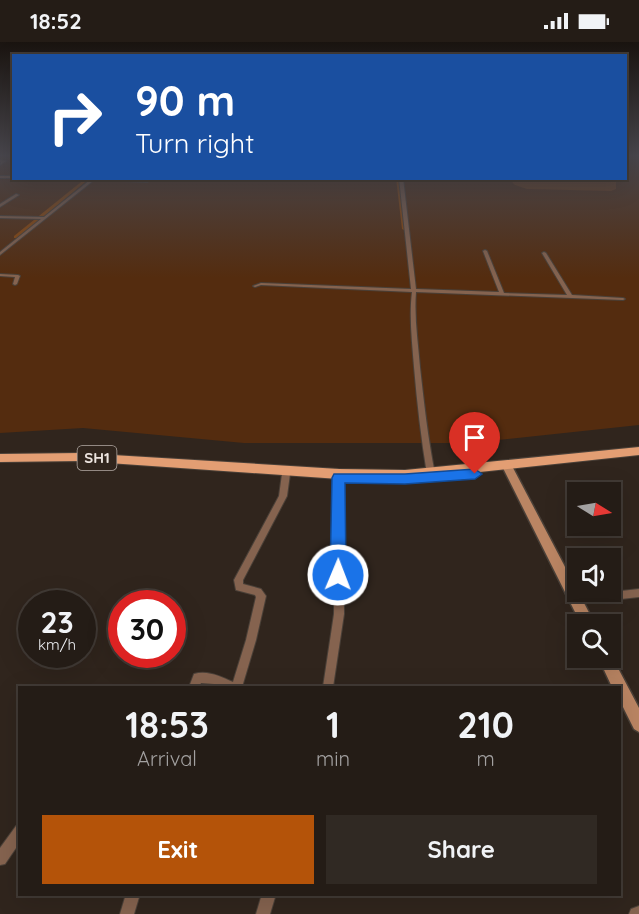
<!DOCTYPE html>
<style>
body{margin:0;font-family:Quicksand,sans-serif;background:#302923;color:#f1f3f6;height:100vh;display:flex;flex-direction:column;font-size:22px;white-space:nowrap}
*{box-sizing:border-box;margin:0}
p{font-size:20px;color:#a3a1a1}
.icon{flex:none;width:33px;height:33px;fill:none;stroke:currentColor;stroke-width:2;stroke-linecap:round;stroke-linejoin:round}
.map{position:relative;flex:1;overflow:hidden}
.side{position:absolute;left:18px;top:644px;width:603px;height:210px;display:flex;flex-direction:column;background:#241c16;border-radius:0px;box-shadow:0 6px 24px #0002,0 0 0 2px #413a35}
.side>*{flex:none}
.guide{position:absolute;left:12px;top:12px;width:615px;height:126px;border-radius:0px;box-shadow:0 6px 24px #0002,0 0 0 2px #413a35;background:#1a4fa0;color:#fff;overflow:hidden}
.needle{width:39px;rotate:101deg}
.controls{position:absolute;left:567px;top:440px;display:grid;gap:12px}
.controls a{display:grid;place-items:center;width:54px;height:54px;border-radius:0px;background:#241c16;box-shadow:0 6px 24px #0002,0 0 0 2px #413a35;font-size:30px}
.speed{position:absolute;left:18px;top:548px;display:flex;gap:12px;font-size:30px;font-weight:700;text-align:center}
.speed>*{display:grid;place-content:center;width:78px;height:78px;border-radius:50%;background:#241c16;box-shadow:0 6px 24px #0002,0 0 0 2px #413a35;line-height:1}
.speed small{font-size:15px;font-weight:400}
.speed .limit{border:9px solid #d22;background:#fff;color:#111}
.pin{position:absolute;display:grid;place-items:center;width:51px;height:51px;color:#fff;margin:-62px -26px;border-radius:50% 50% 50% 0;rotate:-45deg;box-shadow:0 0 6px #0007}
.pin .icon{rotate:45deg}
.me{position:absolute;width:66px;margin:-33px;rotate:1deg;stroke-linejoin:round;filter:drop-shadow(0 0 4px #0008)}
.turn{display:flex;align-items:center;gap:21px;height:126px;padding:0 24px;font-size:27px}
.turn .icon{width:78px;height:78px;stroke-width:2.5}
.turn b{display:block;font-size:42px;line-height:51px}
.eta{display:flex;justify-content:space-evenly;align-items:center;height:102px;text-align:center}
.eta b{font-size:36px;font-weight:800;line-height:42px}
.action{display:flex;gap:12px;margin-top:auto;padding:12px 24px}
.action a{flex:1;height:69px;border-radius:0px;background:#b45309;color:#fff;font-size:24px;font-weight:800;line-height:69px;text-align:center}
.action a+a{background:#302923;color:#f1f3f6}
.status{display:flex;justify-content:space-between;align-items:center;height:42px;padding:0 30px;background:#241c16;direction:ltr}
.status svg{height:16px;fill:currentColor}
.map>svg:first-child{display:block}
</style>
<div class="status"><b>18:52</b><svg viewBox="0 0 49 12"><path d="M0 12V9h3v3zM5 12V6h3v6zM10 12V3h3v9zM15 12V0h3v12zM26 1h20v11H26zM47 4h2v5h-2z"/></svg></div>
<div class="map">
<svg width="639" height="872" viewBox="0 0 639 872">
<rect width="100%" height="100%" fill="#30251d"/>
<!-- green -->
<polygon fill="#542c0f" points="0,114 13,114 14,136 626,136 626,114 639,114 639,383 470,401 244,401 83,386 0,391"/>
<!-- forest -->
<polygon fill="#763e13" points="509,137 613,137 616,139 616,147 611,149 527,147 515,143"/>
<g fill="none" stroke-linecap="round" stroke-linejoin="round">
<!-- canal -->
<g fill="#914808" fill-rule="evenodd">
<polygon points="86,136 90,136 18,196 14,196 14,194"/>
<polygon points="396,136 400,136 406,187 404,188 402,187"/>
</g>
<defs>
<g id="street">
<polygon points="0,118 6,119 0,123 1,120 0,120"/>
<rect x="0" y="134" width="14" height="2"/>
<polygon points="70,136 108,136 149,139 147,140 94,138 0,213 0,210 41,177 0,176 0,174 44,175 90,138"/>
<path d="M399 136H403L416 247 499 250 483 209 485 208 487 209 504 251 567 253 542 211 544 210 546 211 572 253 623 256 625 257 623 258 416 250C414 275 418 300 420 325 424 361 428 397 435 432L431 435 427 432C421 396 417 361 414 325 412 300 409 274 412 250L261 243 255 245 253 244 261 241 411 247Z"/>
<polygon points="16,152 19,153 0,165 0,162"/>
<polygon points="0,232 18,233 20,234 17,242 15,243 13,242 15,235 0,234"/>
<path d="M286 429 290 432 287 454 243 538V542L261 547 266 554 256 598 242 645H220L214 642 201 641 199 645H189L194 632C208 628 221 635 233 640L246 598 256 555 255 553 236 548 234 538 279 454 282 432Z"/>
<polygon points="339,433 342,434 343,436 344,572 333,645 323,645 334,572 335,436 336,434"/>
<polygon points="639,547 639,555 576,562 573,561 571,558 573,555 576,554"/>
<polygon points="20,782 20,800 5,822 0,823 0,806 16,784"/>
<polygon points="126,852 140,852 134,872 120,872"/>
<polygon points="262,852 276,852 270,872 256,872"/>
<polygon points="639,864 639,872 629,872 631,867"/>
</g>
<g id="secondary">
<polygon points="507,420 512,424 595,582 581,582 502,424"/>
<polygon points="610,611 639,666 639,690 634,687 620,659 620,645 612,645 598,615 610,615"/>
</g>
<polygon id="primary" points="639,405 639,413 405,438 339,437 80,419 0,420 0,412 80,411 339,427 405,428"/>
</defs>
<!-- street casing -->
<use href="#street" stroke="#4a4038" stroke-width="2"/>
<!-- secondary casing -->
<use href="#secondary" stroke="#4a4038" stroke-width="3"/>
<!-- primary casing -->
<use href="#primary" stroke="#4a4038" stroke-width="2"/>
<!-- street -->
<use href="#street" fill="#85634f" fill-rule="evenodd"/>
<!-- secondary -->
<use href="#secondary" fill="#ba8563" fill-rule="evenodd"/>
<!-- primary -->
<use href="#primary" fill="#e39e73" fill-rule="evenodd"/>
</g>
<!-- sky -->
<linearGradient id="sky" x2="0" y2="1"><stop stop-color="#1a1410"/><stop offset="0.48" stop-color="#48464c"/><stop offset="1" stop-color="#48464c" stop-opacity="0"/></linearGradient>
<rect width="639" height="236" fill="url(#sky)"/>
<!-- route -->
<polygon fill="#1a73e8" stroke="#114b97" stroke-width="1.5" points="475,427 482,432 475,437 405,442 345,441 346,533 344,538 338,540 332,538 330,533 332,436 334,432 405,432"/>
<g text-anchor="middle" stroke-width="6" stroke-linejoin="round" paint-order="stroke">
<!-- shield labels -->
<rect fill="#30251d" stroke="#b4aba5" stroke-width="1.5" x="77.5" y="404" width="39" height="24" rx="4.5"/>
<g font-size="15" font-weight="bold" fill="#ece4df">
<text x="97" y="421">SH1</text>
</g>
</g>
</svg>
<div class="controls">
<a><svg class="needle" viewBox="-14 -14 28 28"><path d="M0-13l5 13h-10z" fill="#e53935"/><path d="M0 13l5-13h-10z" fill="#a3a1a1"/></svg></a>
<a><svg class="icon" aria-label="sound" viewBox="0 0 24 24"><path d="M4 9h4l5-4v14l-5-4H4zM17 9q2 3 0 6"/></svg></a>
<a><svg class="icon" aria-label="search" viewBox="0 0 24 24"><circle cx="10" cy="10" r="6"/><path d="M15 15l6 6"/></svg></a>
</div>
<div class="speed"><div>23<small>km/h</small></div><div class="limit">30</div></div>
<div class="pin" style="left:475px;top:432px;background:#d93025"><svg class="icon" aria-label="arrive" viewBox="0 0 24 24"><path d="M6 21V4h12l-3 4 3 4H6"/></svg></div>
<svg class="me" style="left:338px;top:533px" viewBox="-20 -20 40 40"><circle r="17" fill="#1a73e8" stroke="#fff" stroke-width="3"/><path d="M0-11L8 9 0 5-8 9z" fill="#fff"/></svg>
<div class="guide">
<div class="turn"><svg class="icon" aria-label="right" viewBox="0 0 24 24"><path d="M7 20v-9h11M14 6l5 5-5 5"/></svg><div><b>90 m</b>Turn right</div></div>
</div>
<section class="side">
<div class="eta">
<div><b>18:53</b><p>Arrival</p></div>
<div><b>1</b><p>min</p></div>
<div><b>210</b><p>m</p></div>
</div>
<div class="action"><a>Exit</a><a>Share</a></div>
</section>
</div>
